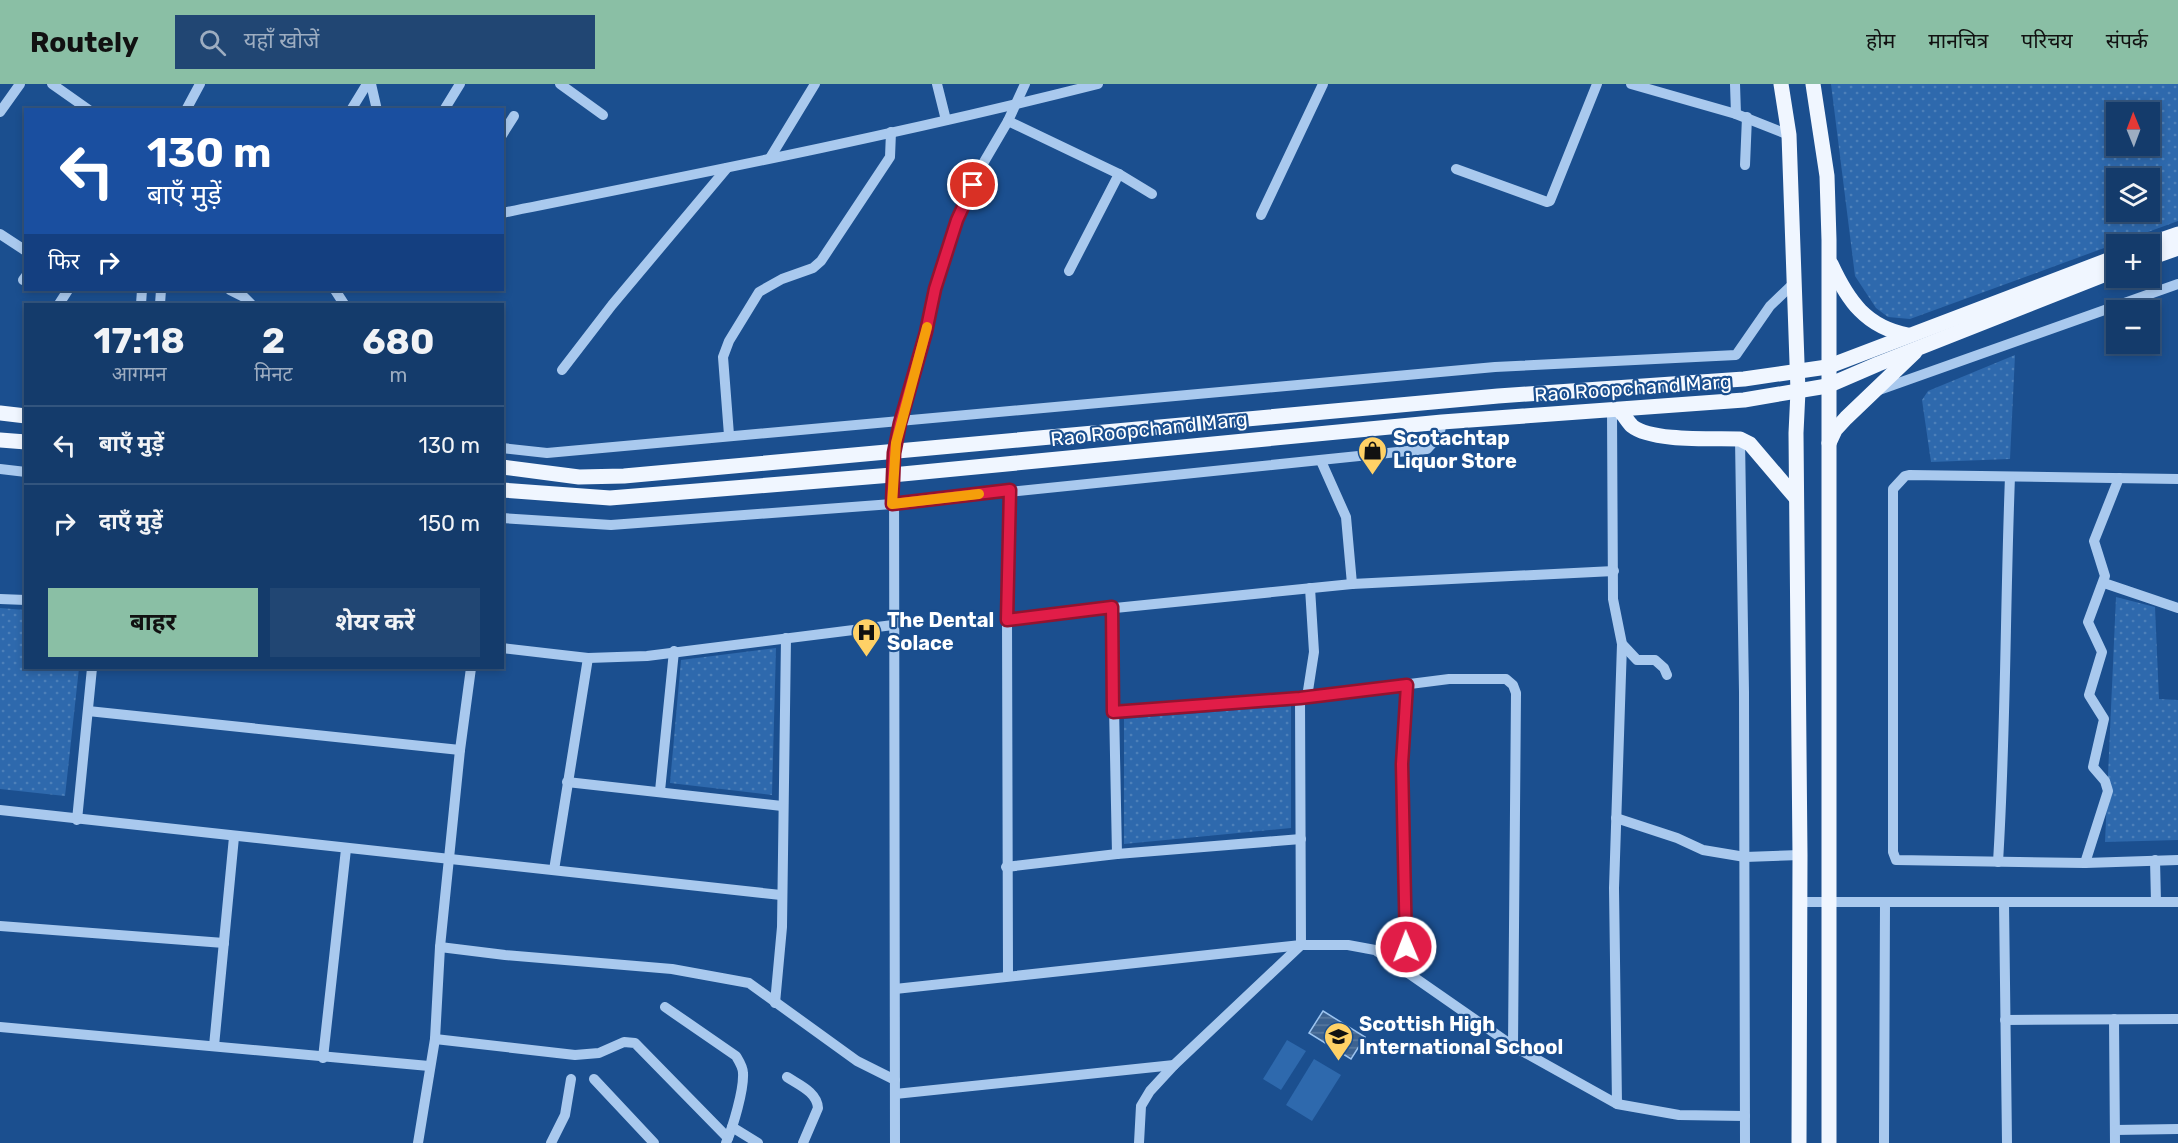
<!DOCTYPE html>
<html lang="hi">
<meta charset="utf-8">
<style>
body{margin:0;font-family:Rubik,"Noto Sans Devanagari",sans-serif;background:#214673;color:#f1f3f6;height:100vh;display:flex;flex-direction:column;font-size:22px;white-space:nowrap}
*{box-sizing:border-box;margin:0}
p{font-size:20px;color:#9dadc1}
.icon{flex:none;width:33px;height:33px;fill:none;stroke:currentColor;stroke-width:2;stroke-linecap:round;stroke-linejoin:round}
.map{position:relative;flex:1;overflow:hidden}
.details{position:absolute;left:24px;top:219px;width:480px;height:366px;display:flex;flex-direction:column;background:#143b6b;border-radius:0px;box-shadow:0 3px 9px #0003,0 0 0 2px #33557e}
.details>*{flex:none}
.top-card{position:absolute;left:24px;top:24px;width:480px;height:183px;border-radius:0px;box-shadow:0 3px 9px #0003,0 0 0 2px #33557e;background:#1a4fa0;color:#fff;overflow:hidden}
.needle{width:39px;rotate:359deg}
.fabs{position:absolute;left:2106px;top:18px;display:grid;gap:12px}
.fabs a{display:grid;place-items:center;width:54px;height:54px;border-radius:0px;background:#143b6b;box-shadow:0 3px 9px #0003,0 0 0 2px #33557e;font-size:30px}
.pin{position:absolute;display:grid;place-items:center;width:51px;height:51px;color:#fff;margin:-26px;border:3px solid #fff;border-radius:50%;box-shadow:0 2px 6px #0007}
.me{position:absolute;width:66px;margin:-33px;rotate:359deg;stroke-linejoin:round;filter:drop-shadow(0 0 4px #0008)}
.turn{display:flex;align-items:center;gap:21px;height:126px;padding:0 24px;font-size:27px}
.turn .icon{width:78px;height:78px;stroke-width:2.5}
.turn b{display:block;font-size:42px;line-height:51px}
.then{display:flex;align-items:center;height:57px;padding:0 24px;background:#0003;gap:12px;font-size:22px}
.eta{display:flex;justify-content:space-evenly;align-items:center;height:102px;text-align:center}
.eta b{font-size:36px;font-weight:700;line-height:42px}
.primary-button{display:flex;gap:12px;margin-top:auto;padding:12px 24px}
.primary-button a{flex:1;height:69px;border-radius:0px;background:#8abfa5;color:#111;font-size:24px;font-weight:700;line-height:69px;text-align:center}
.primary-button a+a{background:#214673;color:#f1f3f6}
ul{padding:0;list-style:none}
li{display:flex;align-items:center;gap:18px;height:78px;padding:0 24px;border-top:2px solid #33557e}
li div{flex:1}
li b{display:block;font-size:22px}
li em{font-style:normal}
header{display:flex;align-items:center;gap:36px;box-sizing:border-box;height:84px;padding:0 30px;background:#8abfa5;color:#111}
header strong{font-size:28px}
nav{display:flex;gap:33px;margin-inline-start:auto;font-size:21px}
.search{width:420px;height:54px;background:#214673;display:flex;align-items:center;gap:15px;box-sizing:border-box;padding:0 21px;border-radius:0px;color:#9dadc1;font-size:22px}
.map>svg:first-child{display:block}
</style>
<header>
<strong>Routely</strong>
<div class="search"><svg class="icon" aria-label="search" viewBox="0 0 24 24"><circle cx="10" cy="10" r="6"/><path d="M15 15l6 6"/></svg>यहाँ खोजें</div>
<nav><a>होम</a><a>मानचित्र</a><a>परिचय</a><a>संपर्क</a></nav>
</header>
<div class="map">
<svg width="2178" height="1059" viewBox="0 0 2178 1059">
<defs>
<pattern id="grass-dots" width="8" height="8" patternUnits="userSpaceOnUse" patternTransform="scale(1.5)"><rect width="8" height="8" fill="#2e69ad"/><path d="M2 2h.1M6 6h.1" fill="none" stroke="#4d80b9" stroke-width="1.8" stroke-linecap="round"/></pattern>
<pattern id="water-rules" width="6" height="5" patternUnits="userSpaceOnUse" patternTransform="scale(1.5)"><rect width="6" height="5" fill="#3c6290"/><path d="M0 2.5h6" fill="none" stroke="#597aa1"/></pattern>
</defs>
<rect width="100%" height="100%" fill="#1b4f8f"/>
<!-- grass -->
<g fill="url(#grass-dots)" fill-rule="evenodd">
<path d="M1831 0H2178V137L1910 235 1888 233 1876 224 1855 192ZM2116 28H2150V62H2116ZM2116 94H2150V128H2116Z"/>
<polygon points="2015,271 2010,375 1931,378 1922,316 1928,307"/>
<polygon points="2116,513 2155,523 2159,615 2178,616 2178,756 2105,758"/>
<polygon points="0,524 25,526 26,584 79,584 65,712 0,705"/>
<polygon points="776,564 772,711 670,699 681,576"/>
<polygon points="1291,622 1291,744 1124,760 1124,635"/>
</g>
<!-- garden -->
<g fill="#2e69ad">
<polygon points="1287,956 1306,967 1281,1006 1263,995"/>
<polygon points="1314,975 1341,991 1312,1037 1286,1021"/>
</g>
<!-- water -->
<polygon fill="url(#water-rules)" stroke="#9cc4f0" stroke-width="1.5" points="1323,927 1365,953 1351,975 1309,949"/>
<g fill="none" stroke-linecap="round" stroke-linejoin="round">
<!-- minor -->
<g stroke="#a9c9ee" stroke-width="10">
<polyline points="52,0 89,26"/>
<polyline points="371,0 377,26"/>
<polyline points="560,0 603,31"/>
<polyline points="937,0 946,36"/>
<polyline points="1631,0 1736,30 1789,51"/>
<polyline points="1735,0 1736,30"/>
<polyline points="186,26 200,0"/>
<polyline points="351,26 367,0"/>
<polyline points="444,26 460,0"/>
<polyline points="0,28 20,0"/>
<polyline points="1008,37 1119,90 1152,110"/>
<polyline points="502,51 514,32"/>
<polyline points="770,74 815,0"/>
<polyline points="1745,81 1747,33"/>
<polyline points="1456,85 1547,118 1550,117 1597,0"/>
<path d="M502 129C702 89 901 50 1098 0"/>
<polyline points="1261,131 1323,0"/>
<polyline points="0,150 26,167"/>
<polyline points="1069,187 1119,90"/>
<polyline points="23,196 26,192"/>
<polyline points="230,206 244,213 251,220"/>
<polyline points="335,206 344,220"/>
<polyline points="59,220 68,206"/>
<polyline points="141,220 142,206"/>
<polyline points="160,220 161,206"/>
<polyline points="562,286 612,221 727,84"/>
<polyline points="1879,306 2178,200"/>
<polyline points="1612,328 1613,515 1622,560 1637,576 1655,576 1664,584 1667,591"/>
<polyline points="729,351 723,273 729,257 759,208 782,195 813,184 821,177 890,73 891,48"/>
<polyline points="1740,355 1744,608 1745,1059"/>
<polyline points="502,364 547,369 1495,283 1736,271 1770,222 1795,198"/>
<polyline points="1321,377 1346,433 1352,500"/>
<polyline points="0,385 26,388"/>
<polyline points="2178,395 1909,391 1905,392 1893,405 1893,768 1896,776 2085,779 2178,776"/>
<polyline points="502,434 611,441 892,420 1427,365 1439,352 1442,338"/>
<polyline points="2104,499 2178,524"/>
<polyline points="0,515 26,516"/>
<polyline points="1112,523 1117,770"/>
<polyline points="1007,535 1352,500 1614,487"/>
<polyline points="502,564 588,574 647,572 893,541"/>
<polyline points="1307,613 1314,568 1310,504"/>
<polyline points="88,627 460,666"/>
<polyline points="1113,628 1300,614 1449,595 1506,595 1513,601 1516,609 1513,962"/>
<polyline points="567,698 782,722"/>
<polyline points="660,707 674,567"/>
<polyline points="0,726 781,811"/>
<polyline points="1616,734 1677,754 1703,766 1745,773 1800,771"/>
<polyline points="77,736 92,584"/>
<polyline points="2155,776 2156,818"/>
<path d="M1998 778C2006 649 2005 521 2010 393"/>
<polyline points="2085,779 2108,707 2105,697 2093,683 2104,635 2089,611 2102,568 2088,538 2105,492 2094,457 2119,394"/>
<polyline points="1006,783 1117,770 1301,755"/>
<polyline points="554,786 588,574"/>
<polyline points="1800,818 2178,818"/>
<polyline points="2004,818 2007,1059"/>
<polyline points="0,842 224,859"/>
<polyline points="440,863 505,871 672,885 749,899 857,977 895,996"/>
<polyline points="1407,886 1402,680 1407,601"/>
<polyline points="1008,891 1007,535 1010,406"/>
<polyline points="895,905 1301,861 1348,861 1375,866 1513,962 1617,1020 1679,1031 1745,1032"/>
<polyline points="775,919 782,843 786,554"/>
<path d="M665 923 736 972C739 977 743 983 743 989 744 1006 733 1043 726 1059"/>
<polyline points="2114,935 2115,1059"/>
<polyline points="2005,936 2178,935"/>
<polyline points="0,943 429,982"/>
<polyline points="435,955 575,971 599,969 624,958 635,959 728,1054"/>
<polyline points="214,962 234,753"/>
<polyline points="323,974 346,765"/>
<path d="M787 993C799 1001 817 1008 818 1024L803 1059"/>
<polyline points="594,995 654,1059"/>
<polyline points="895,1010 1174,981"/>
<polyline points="1617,1020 1614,804 1622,560"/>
<polyline points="732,1043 758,1059"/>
<polyline points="2115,1046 2178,1045"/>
<polyline points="418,1059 435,955 440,863 460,666 471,584"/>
<polyline points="551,1059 565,1031 571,995"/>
<polyline points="895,1059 894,369 935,205 957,136 981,83 1008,37 1025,0"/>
<polyline points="1139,1059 1141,1022 1150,1007 1174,981 1301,861 1300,614"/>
<polyline points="1884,1059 1885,818"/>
</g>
<!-- major -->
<g stroke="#f0f6ff" stroke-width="15">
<polyline points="1781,0 1789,51 1798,307 1796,349 1800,771 1799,1059"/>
<polyline points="1813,0 1827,92 1829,156 1829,1059"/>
<polyline points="2149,160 2178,150"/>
<polyline points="2150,174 2178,164"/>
<path d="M1831 180C1848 217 1866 243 1908 251"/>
<path d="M1620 327C1624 331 1628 338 1632 342 1652 358 1715 354 1740 355L1750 360 1796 414"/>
<polyline points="0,329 26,332"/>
<polyline points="0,356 26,358"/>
<polyline points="1829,359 1835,346 1846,334 1915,268"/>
<polyline points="502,383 579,393 624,392 1498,312 1744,295 1827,283 2116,173"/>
<polyline points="502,406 610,414 892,391 1442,338 1744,316 1827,302 1878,280 2116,186"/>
</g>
</g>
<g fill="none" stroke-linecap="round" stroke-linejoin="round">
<defs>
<polyline id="route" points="973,101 957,136 935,205 926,248 900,339 894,369 892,420 1010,406 1007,536 1112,523 1113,628 1300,614 1407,601 1402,680 1406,863"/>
</defs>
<!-- route casing -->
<use href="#route" stroke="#92132f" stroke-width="15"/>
<!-- route -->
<use href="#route" stroke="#e11d48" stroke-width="10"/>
<!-- slow -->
<polyline stroke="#f59e0b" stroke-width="10" points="927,243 896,359 892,420 979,410"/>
</g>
<!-- icons -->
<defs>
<symbol id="shop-pin" viewBox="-11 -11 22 30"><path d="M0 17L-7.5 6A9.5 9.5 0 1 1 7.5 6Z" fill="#ffd166" stroke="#1b4f8f"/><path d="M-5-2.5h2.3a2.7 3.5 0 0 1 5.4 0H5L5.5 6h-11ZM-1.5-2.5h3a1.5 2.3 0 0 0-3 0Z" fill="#111"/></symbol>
<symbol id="hospital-pin" viewBox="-11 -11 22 30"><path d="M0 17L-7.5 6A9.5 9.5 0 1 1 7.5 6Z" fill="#ffd166" stroke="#1b4f8f"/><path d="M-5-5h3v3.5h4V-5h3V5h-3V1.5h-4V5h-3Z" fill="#111"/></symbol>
<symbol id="school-pin" viewBox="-11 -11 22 30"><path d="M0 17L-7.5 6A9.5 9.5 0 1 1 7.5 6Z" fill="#ffd166" stroke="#1b4f8f"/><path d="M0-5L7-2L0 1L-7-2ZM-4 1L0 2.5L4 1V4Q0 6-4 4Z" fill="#111"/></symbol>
</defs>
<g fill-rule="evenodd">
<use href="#shop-pin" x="1356" y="350" width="33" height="45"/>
<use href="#hospital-pin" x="850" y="532" width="33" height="45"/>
<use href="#school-pin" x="1322" y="936" width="33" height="45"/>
</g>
<g text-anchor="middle" stroke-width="4.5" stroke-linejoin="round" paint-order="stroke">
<!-- street labels -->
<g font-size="20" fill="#fff" stroke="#1b4f8f">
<text transform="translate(1633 304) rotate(-4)" y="7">Rao Roopchand Marg</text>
<text transform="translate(1149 345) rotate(-6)" y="7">Rao Roopchand Marg</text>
</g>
<!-- poi labels -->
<g font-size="20" font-weight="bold" fill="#fff" stroke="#1b4f8f" text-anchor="start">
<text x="1393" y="361">Scotachtap<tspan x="1393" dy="23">Liquor Store</tspan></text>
<text x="887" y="543">The Dental<tspan x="887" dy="23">Solace</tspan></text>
<text x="1359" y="947">Scottish High<tspan x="1359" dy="23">International School</tspan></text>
</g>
</g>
</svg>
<div class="fabs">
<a><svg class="needle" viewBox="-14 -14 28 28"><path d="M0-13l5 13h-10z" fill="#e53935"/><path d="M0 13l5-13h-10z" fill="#9dadc1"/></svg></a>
<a><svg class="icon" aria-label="layers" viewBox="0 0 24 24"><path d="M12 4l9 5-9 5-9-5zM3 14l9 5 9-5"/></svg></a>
<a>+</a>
<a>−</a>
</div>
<div class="pin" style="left:973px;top:101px;background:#d93025"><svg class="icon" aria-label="arrive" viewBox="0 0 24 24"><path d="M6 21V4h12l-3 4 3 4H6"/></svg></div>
<svg class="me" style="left:1406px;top:863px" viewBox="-20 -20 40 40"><circle r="17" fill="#e11d48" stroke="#fff" stroke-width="3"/><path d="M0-11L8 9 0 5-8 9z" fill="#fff"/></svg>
<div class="top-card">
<div class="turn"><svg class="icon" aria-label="left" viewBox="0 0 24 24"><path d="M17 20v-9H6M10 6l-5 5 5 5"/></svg><div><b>130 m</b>बाएँ मुड़ें</div></div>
<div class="then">फिर<svg class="icon" aria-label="right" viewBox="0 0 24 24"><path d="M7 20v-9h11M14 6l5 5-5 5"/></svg></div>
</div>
<section class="details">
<div class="eta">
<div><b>17:18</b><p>आगमन</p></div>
<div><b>2</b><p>मिनट</p></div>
<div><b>680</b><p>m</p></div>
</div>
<ul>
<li><svg class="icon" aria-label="left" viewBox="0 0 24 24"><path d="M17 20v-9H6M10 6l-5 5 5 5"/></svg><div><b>बाएँ मुड़ें</b></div><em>130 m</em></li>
<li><svg class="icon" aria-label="right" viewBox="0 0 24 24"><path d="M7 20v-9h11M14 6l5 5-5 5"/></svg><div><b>दाएँ मुड़ें</b></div><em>150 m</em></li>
</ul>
<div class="primary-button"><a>बाहर</a><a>शेयर करें</a></div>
</section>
</div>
